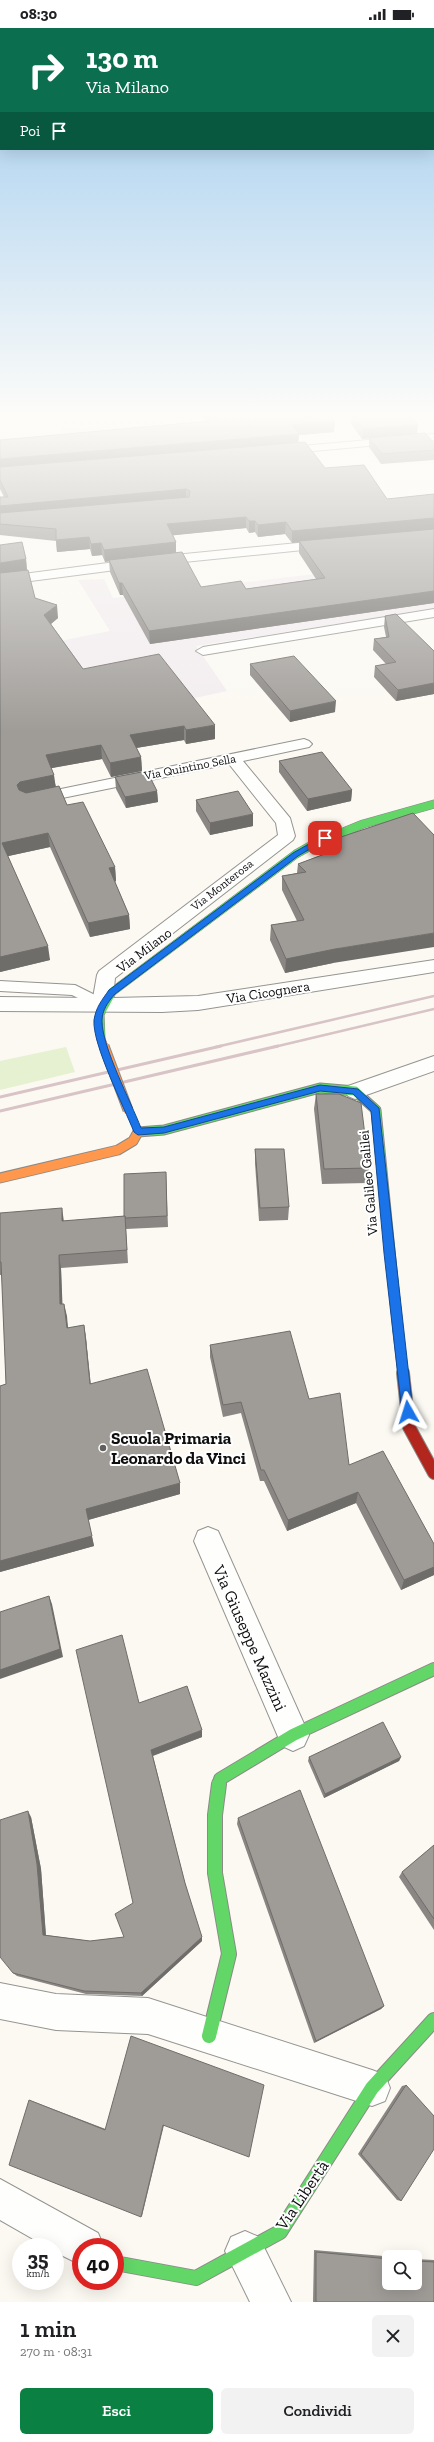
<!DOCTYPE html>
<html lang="it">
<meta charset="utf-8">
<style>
body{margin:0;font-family:"Zilla Slab",serif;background:#f2f2f2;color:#202124;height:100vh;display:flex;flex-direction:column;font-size:15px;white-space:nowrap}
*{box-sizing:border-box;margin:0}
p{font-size:13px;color:#757577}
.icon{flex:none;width:22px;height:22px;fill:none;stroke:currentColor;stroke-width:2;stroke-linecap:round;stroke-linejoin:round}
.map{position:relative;height:2274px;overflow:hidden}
.drawer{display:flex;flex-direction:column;background:#fff;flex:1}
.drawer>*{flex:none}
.banner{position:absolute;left:0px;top:0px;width:434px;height:122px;box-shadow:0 4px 16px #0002;background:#0b6e4f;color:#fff;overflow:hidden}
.tools{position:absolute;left:382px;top:2222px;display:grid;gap:8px}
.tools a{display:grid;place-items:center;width:40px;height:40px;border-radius:6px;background:#fff;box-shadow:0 4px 16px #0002;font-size:20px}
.speed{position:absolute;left:12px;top:2210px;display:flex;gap:8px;font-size:20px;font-weight:700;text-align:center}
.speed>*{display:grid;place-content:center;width:52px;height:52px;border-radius:50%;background:#fff;box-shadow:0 4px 16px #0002;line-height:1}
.speed small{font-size:10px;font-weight:400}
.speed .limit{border:6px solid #d22;background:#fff;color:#111}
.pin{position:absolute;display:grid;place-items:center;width:34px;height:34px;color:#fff;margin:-17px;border-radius:8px;box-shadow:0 2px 6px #0006}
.me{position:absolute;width:44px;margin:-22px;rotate:354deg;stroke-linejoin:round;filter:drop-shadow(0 0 3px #0008)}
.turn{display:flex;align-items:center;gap:14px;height:84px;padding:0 20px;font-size:18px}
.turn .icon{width:52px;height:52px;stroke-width:2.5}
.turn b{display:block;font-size:28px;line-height:34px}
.then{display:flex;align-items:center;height:38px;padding:0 20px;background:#0003;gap:8px;font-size:15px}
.round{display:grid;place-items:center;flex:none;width:42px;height:42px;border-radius:6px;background:#f2f2f2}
.headline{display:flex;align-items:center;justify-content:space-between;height:68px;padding:0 20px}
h1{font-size:24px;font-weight:600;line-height:30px}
.cta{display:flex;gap:8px;margin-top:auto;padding:8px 20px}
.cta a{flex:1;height:46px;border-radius:6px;background:#0b8043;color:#fff;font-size:16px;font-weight:600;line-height:46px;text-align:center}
.cta a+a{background:#f2f2f2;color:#202124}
.status{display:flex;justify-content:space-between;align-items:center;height:28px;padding:0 20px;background:#fff;direction:ltr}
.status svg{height:11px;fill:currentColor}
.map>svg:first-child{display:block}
</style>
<div class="status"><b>08:30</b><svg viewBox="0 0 49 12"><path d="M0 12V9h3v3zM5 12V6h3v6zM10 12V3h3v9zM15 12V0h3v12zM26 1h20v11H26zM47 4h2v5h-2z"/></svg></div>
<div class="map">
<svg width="434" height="2274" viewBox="0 0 434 2274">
<rect width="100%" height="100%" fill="#fbf9f2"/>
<!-- industrial -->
<polygon fill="#f2ecef" points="357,541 434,546 434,581 196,618 227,663 0,712 0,625 110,603 78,552 104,551 113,570"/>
<!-- farmland -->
<polygon fill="#f8f4de" points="0,387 57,387 62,409 0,414"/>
<!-- green -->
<g fill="#e6f1d1">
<polygon points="57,387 182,387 185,398 62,409"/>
<polygon points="66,1019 75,1044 0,1062 0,1033"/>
</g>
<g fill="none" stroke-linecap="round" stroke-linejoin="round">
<defs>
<g id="lane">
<polygon points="183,387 191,387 192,400 187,402 168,404 168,400 185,398"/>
<polygon points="0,953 75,957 107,973 110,977 107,981 102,982 72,967 0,963"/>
</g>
<g id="street">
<polygon points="434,406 434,412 280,426 275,423 280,420"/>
<polygon points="329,512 335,516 333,519 154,537 0,557 0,549 154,529"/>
<polygon points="434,581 434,589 203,627 196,623 203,619"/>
<polygon points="304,711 309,713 312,716 309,719 243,733 290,790 295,808 293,812 115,950 113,970 198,968 434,932 434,944 198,982 162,984 0,983 0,969 93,970 97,947 99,943 278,807 276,795 229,736 33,776 27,774 25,771 27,768"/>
<polygon points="434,1028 434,1043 355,1071 348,1068 345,1063 348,1058"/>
<polygon points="208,1499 218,1503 309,1707 304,1718 293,1723 282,1718 194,1513 198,1503"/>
<polygon points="0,1955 56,1966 148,1970 372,2042 385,2047 390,2060 385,2073 372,2078 148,2006 56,2002 0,1991"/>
<polygon points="0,2151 98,2205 104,2219 81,2219 81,2237 55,2224 55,2219 47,2219 0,2192"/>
<polygon points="245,2203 259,2209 291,2274 250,2274 225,2223 231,2209"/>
</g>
<polyline id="fast-far3" points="101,1011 100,986 112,964 296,826 312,817 363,796 434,776"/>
<polyline id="fast-far2" points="138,1104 164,1102 320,1060 355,1063 376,1082 398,1303"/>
<polyline id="fast-far1" points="219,1757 220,1751 293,1707 434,1641"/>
<g id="fast">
<polyline points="209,2008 229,1926 215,1845 215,1787 219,1756"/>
<polyline points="115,2235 196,2250 280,2204 372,2060 434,1992"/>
</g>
<polyline id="slow" points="0,1150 118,1122 133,1113 138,1104"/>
<polyline id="jam-far1" points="398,1303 403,1346"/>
<polyline id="jam" points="403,1345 409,1399 434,1445"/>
</defs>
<!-- lane casing -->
<use href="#lane" stroke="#959491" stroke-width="2"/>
<!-- street casing -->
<use href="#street" stroke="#959491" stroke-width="2"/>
<!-- fast-far3 casing -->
<use href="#fast-far3" stroke="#8b8a87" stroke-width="9"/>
<!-- fast-far2 casing -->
<use href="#fast-far2" stroke="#8b8a87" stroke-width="11"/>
<!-- fast-far1 casing -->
<use href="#fast-far1" stroke="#8b8a87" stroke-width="14"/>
<!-- fast casing -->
<use href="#fast" stroke="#8b8a87" stroke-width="16"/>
<!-- slow casing -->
<use href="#slow" stroke="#8b8a87" stroke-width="11"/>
<!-- jam-far1 casing -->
<use href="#jam-far1" stroke="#8b8a87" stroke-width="11"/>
<!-- jam casing -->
<use href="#jam" stroke="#8b8a87" stroke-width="14"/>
<!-- lane -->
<use href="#lane" fill="#fefefd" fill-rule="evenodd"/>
<!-- street -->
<use href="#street" fill="#fefefd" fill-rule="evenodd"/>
<!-- fast-far3 -->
<use href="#fast-far3" stroke="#63d668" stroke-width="8"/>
<!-- fast-far2 -->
<use href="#fast-far2" stroke="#63d668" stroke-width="9"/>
<!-- fast-far1 -->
<use href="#fast-far1" stroke="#63d668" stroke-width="12"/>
<!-- fast -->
<use href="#fast" stroke="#63d668" stroke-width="14"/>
<!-- slow -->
<use href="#slow" stroke="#ff974d" stroke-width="9"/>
<!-- jam-far1 -->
<use href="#jam-far1" stroke="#b3261e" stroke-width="9"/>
<!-- jam -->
<use href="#jam" stroke="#b3261e" stroke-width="12"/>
<!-- rail-far1 -->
<g stroke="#d8c4c6" stroke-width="2.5">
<polyline points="216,1019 434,968"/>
<polyline points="274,1019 434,981"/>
</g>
<!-- rail -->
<g stroke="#d8c4c6" stroke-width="3">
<polyline points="0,1069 221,1018"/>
<polyline points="0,1083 278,1018"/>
</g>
<defs>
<polyline id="slow-bridge-far1" points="101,1011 104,1019"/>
<polyline id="slow-bridge" points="104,1018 128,1082"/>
</defs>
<!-- slow-bridge-far1 casing -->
<use href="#slow-bridge-far1" stroke="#8b8a87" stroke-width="9" stroke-linecap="butt"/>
<!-- slow-bridge casing -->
<use href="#slow-bridge" stroke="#8b8a87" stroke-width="11" stroke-linecap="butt"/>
<!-- slow-bridge-far1 -->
<use href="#slow-bridge-far1" stroke="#ff974d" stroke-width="8"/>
<!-- slow-bridge -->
<use href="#slow-bridge" stroke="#ff974d" stroke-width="9"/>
</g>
<!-- wall -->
<g fill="#898683" fill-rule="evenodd">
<path d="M202 387H330L334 404 299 407 298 414 325 440 387 471 434 466V575L150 616 123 567H120L110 544 109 533 105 534 102 527 92 528 90 521 57 524 56 513 0 507V469H4L0 461V412L205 393ZM246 500 249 505 255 504 258 509 285 506 292 515 299 514V525L316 551 246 561 201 559 176 525V514L173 507Z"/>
<polygon points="352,387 417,406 434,415 434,432 381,436 369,419 369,410 362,411 351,396"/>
<polygon points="0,517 26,531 27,542 35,570 58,590 51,596 83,641 215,711 186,716 184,712 136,720 141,729 142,743 111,749 102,731 51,740 56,759 67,777 115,839 116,853 115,854 129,887 130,901 90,909 50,819 8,828 50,932 0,944"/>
<polygon points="385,588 434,623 434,666 396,673 374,649 375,638 386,636 373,622 374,611 386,609 384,599"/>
<polygon points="250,636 335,684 290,694 250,647"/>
<polygon points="279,733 352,762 351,773 307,783 279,744"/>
<polygon points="115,749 157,763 158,774 126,780 116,761"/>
<polygon points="196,772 253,798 210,807 196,783"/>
<polygon points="413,785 333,935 285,945 270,912 271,897 297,893 282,862 282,848 297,845 298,836 334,822 335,811"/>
<polygon points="316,1066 369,1140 367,1155 322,1156 314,1081"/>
<polygon points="255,1121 289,1179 288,1192 259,1193 255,1135"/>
<polygon points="166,1144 168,1199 126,1201 128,1235 61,1240 62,1276 64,1276 68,1300 84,1297 86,1310 90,1356 180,1466 88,1492 94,1518 0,1544 0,1358 6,1356 2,1247 0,1247 0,1185 64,1193 124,1188"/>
<polygon points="210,1317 309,1371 349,1437 434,1516 434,1547 401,1562 356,1475 287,1503 264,1453 260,1453 241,1385 223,1389 210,1329"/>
<polygon points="139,1675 202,1709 153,1728 185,1855 202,1913 142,1968 86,1966 17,1948 13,1945 31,1789 41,1841 46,1907 90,1913 124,1909 133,1875"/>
<polygon points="309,1729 401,1729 399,1733 324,1770 308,1733"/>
<polygon points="238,1790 384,1978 381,1981 314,2015 237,1796"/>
<polygon points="434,1817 434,1902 399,1849 402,1844"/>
<polygon points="406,2057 401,2173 397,2172 358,2126 402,2058"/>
<polygon points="314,2222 395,2229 389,2229 389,2255 415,2255 415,2231 434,2232 434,2274 313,2274"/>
</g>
<!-- shaded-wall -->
<g fill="#6f6d6a">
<polygon points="335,393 334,404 299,407 298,416 0,442 0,431 292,397"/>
<polygon points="418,397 417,406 362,411 363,401"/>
<polygon points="186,461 186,473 0,490 0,478"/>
<polygon points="246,489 246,500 167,508 167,496"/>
<polygon points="434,490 434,502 292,515 292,503"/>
<polygon points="249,493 255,493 255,504 249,505"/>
<polygon points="286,494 285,506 258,509 258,497"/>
<polygon points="89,509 90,521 57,524 56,512"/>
<polygon points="176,514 176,525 105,534 104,522"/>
<polygon points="101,515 102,527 92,528 91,516"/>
<polygon points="26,531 27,544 0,547 0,535"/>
<polygon points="119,555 122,555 123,567 120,567"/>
<polygon points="434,563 434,575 150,616 149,603"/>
<polygon points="57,577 58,590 46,600 44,587"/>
<polygon points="434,655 434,666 396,673 398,662"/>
<polygon points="336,673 335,684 290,694 290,683"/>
<polygon points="215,697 215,711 186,716 186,702"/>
<polygon points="184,698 184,712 130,721 130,707"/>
<polygon points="101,717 102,731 47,741 46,727"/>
<polygon points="141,729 142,743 111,749 110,735"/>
<polygon points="54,747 56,761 22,768 17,757 20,754"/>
<polygon points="352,762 351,773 307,783 308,771"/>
<polygon points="157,763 158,774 126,780 125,769"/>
<polygon points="253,786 253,798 210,807 210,795"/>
<polygon points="48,805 50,819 4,829 2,815"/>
<polygon points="115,839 116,853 110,855 109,840"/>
<polygon points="129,887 130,901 90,909 88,895"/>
<polygon points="434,905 434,919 333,935 285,945 286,931 335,921"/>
<polygon points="48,918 50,932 0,944 0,929"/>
<polygon points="62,1180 64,1194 62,1193"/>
<polygon points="59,1227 61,1240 63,1289 60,1276"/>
<polygon points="64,1276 67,1288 69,1312 67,1300"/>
<polygon points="84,1297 86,1310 92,1368 90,1356"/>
<polygon points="180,1455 180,1466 88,1492 86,1481"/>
<polygon points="358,1464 356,1475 287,1503 288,1492"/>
<polygon points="92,1508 94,1518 0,1544 0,1533"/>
<polygon points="434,1539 434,1547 401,1562 404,1552"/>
<polygon points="49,1568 52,1576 63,1629 0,1651 0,1642"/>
<polygon points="202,1702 202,1709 152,1728 151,1722"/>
<polygon points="401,1729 399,1733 324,1770 325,1766"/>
<polygon points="28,1783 31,1789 41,1841 46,1910 43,1907"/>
<polygon points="202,1909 202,1913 142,1968 141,1965"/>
<polygon points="384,1978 381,1981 314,2015 316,2013"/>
<polygon points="29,2072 32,2073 108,2102 105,2102"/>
<polygon points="163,2097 164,2097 142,2188 141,2189"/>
</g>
<!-- building -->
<g fill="#9f9c98" stroke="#6f6d6a">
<polygon points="207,387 330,387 335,393 292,397 299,406 0,431 0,412 211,393"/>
<polygon points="352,387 410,387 418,397 363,401"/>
<polygon points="425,405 434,415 434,422 382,426 369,410"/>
<polygon points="305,414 325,440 364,437 387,471 434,466 434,490 292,503 286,494 258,497 255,493 249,493 246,489 167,496 176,514 104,522 101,515 91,516 89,509 56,512 56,501 0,496 0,485 189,469 190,463 186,461 0,478 0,469 8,469 0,452 0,439"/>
<polygon points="434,501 434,563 149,603 122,555 119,555 109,532 182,524 201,559 241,553 246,561 325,550 299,513"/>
<polygon points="22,514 26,531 0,535 0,517"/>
<polygon points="28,542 35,570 57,577 44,587 83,641 159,626 215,697 186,702 184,698 130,707 141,729 110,735 101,717 46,727 54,747 20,754 17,757 19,762 26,765 59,758 67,777 83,774 115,839 109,840 129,887 88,895 48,805 2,815 48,918 0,929 0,545"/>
<polygon points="396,586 434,623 434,655 398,662 375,638 396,634 374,611 389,609 385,588"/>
<polygon points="294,628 336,673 290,683 250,636"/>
<polygon points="322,724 352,762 308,771 279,733"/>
<polygon points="147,743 157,763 125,769 115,749"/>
<polygon points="238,763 253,786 210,795 196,772"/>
<polygon points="413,785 434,807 434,905 335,921 286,931 271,897 304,892 282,848 306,844 298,836 341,820 335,811"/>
<polygon points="316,1066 339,1066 361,1075 369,1140 324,1141"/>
<polygon points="255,1121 284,1121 289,1179 260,1180"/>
<polygon points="166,1144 167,1188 125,1190 125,1188 124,1188 124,1146"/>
<polygon points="62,1180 62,1193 125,1188 127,1222 59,1227 60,1276 64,1276 67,1300 84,1297 90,1356 147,1341 180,1455 86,1481 92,1508 0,1533 0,1358 6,1356 1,1234 0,1234 0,1185"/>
<polygon points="290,1303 309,1371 340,1365 349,1437 383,1423 434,1516 434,1539 404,1552 358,1464 288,1492 264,1442 261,1442 241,1374 223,1377 210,1317"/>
<polygon points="49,1568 60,1621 0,1642 0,1584"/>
<polygon points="122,1607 139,1675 187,1658 202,1702 151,1722 185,1855 202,1909 141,1965 84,1963 13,1945 0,1929 0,1792 28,1783 37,1836 43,1907 90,1913 124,1909 115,1886 133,1875 76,1622"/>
<polygon points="383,1694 401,1729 325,1766 309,1729"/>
<polygon points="300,1762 384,1978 316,2013 238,1790"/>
<polygon points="434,1817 434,1891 402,1844"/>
<polygon points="131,2008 264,2057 249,2129 163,2097 141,2189 9,2137 29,2072 105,2102"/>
<polygon points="406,2057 434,2088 434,2121 401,2173 361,2126"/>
<polygon points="316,2224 389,2231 389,2255 415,2255 415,2233 434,2234 434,2274 316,2274"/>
</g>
<!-- sky -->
<linearGradient id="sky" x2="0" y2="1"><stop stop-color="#9bc9ee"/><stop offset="0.55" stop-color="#fdfcf9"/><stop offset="1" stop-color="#fdfcf9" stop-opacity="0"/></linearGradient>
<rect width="434" height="705" fill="url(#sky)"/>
<!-- route -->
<path fill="#1a73e8" stroke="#114b97" d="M323 808 329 810 298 828 115 966C108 974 102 982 102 993 102 1019 131 1074 141 1100L164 1099 320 1057 358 1061 379 1080 413 1384 408 1389 402 1384 384 1225 371 1083 353 1066 320 1063 164 1105 138 1107 134 1104C124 1079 92 1016 94 992 96 979 102 972 109 962L293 825Z"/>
<!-- markers -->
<circle fill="#61605e" stroke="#fff" stroke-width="1.5" cx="103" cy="1420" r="4"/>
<g text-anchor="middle" stroke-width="4" stroke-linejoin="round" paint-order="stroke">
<!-- far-street labels -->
<g font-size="12" fill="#0e0e0e" stroke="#fff">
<text transform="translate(190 739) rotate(-11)" y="4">Via Quintino Sella</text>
<text transform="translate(222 857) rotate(-38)" y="4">Via Monterosa</text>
</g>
<!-- street labels -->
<g font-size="14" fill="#0e0e0e" stroke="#fff">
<text transform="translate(144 922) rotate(-37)" y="5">Via Milano</text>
<text transform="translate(268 964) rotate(-9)" y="5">Via Cicognera</text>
<text transform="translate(368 1155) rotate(-95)" y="5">Via Galileo Galilei</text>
</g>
<!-- near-poi labels -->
<g font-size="17" font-weight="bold" fill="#0e0e0e" stroke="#fff" text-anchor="start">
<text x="111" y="1416">Scuola Primaria<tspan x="111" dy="20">Leonardo da Vinci</tspan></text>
</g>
<!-- near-street labels -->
<g font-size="17" fill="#0e0e0e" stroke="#fff">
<text transform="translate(250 1610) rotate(66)" y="6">Via Giuseppe Mazzini</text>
<text transform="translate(302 2167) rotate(-56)" y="6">Via Libertà</text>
</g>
</g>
</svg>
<div class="tools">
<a><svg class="icon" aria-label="search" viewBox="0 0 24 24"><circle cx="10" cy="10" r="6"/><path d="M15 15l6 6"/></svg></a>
</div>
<div class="speed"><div>35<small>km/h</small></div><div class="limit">40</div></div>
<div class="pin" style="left:325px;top:810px;background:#d93025"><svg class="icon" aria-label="arrive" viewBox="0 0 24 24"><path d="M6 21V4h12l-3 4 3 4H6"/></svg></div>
<svg class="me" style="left:408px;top:1384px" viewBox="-20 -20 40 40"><path d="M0-17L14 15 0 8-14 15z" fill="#1a73e8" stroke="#fff" stroke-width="4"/></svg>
<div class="banner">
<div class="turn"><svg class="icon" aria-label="right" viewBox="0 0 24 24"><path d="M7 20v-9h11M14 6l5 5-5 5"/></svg><div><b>130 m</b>Via Milano</div></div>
<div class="then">Poi<svg class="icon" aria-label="arrive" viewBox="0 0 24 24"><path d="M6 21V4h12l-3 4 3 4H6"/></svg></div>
</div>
</div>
<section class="drawer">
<div class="headline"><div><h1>1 min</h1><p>270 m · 08:31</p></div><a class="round"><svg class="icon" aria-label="close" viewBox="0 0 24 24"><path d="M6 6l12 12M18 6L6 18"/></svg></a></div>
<div class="cta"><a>Esci</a><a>Condividi</a></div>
</section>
